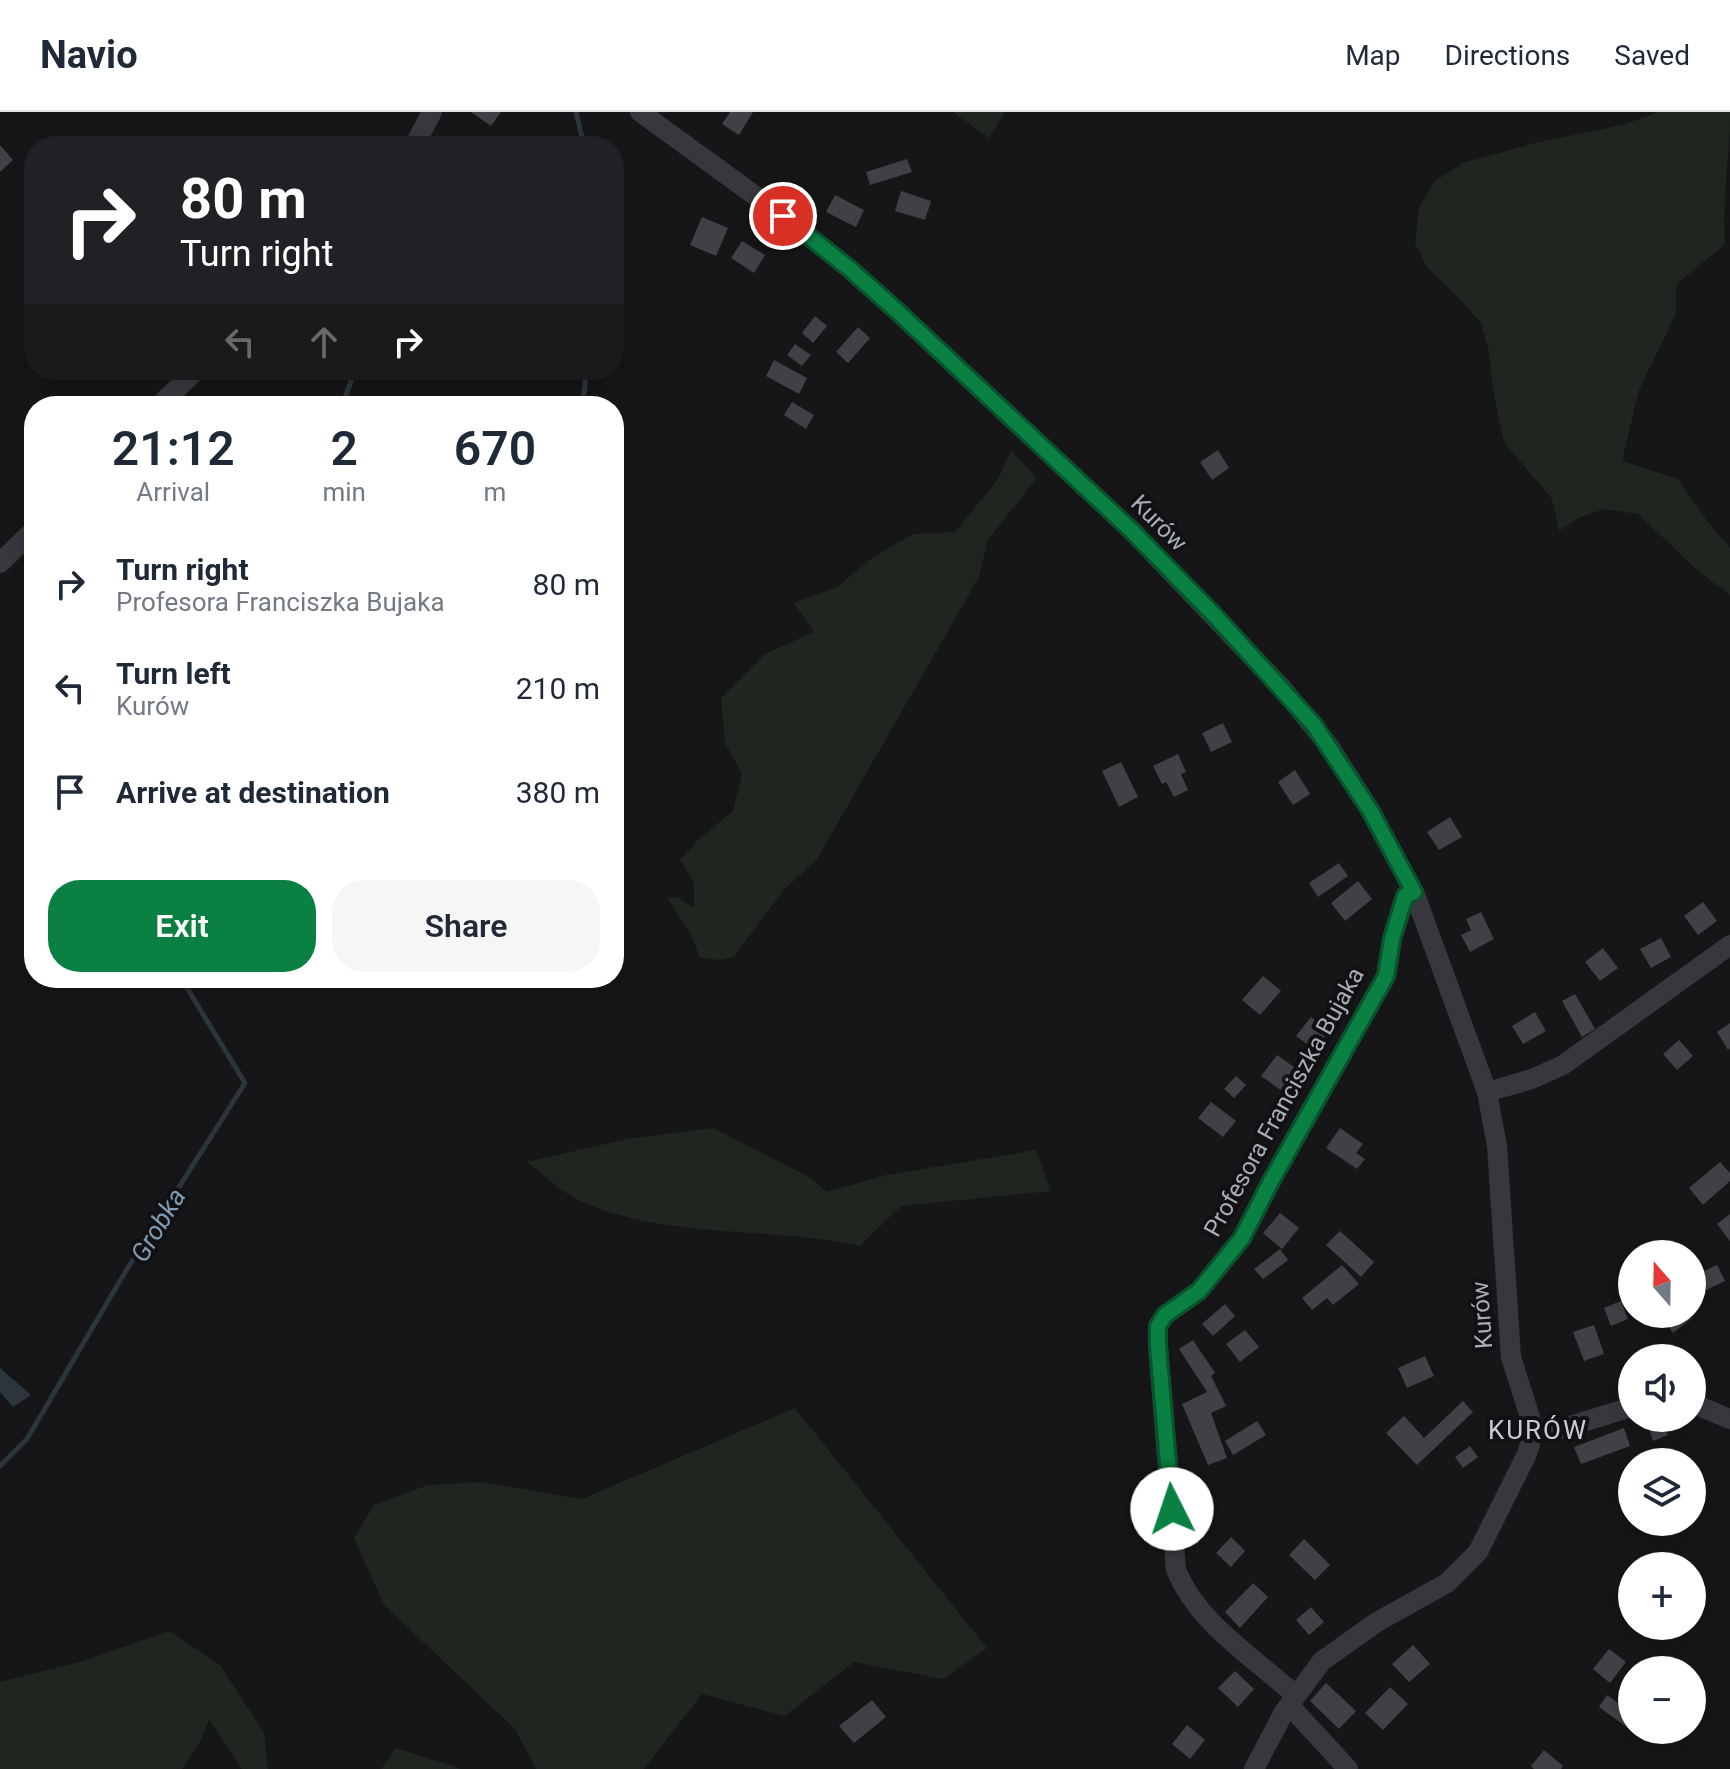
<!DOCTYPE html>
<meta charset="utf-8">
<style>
body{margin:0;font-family:Roboto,sans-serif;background:#f6f6f7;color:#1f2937;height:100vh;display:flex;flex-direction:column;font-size:30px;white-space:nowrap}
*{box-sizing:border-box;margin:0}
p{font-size:26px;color:#747a83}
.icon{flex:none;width:44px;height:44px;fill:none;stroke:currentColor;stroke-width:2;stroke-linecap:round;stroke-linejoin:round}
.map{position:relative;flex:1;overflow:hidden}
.details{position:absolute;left:24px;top:284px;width:600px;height:592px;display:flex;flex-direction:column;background:#fff;border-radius:32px;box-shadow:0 4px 12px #0003}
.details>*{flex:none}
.banner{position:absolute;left:24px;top:24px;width:600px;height:244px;border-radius:32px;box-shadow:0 4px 12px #0003;background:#202124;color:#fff;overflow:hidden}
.needle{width:52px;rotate:340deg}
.buttons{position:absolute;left:1618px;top:1128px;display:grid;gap:16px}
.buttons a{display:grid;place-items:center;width:88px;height:88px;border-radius:50%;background:#fff;box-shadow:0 4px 12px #0003;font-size:40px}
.pin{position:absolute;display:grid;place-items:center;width:68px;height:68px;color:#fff;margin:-34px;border:4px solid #fff;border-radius:50%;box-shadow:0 2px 8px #0007}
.me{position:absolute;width:88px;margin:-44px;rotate:356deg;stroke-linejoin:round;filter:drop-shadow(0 0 6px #0008)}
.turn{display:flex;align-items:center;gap:28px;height:168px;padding:0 24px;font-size:36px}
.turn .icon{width:104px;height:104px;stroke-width:2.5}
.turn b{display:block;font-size:56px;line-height:68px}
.lanes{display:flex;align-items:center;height:76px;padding:0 24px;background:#0003;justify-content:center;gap:40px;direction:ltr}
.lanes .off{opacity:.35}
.eta{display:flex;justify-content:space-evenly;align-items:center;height:136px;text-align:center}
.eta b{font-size:48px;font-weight:600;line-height:56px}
.action{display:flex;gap:16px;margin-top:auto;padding:16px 24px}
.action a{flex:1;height:92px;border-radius:32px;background:#0b8043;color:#fff;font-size:32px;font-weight:600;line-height:92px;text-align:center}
.action a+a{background:#f6f6f7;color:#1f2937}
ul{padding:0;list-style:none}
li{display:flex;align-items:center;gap:24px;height:104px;padding:0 24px}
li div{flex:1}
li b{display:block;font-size:30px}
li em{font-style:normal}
header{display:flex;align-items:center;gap:48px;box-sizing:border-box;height:112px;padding:0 40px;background:#fff;border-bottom:2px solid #e0e1e3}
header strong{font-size:38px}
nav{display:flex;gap:44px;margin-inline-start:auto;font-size:28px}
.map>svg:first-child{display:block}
</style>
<header>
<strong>Navio</strong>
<nav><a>Map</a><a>Directions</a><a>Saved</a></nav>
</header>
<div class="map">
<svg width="1730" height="1657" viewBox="0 0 1730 1657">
<rect width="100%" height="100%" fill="#161618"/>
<!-- green -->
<g fill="#1e261f">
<polygon points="953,0 1005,0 989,26"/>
<path d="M1659 0H1730C1730 44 1722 87 1725 132L1676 173V202L1639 278 1622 349 1678 367 1707 409 1730 436V483L1697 458 1638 402 1604 397 1580 405 1559 419 1552 387 1504 330 1494 284 1488 236 1481 211 1457 184 1427 155 1415 131 1419 95 1435 69 1463 51 1535 31 1622 13Z"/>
<polygon points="1011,339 1037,366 988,428 979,465 817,747 783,779 734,845 721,848 700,846 691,823 667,785 677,785 694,796 694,770 680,748 698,728 733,699 742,662 725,631 721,586 765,542 814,520 794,491 837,475 873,445 913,422 955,420 998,367"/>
<path d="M713 1016 811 1066 827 1080 886 1063 1036 1038 1051 1079 901 1094 860 1134C768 1114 662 1128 576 1087 559 1078 542 1061 527 1050L627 1027Z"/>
<polygon points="795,1296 987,1536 943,1567 854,1550 785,1604 702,1582 644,1657 536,1657 515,1617 384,1493 354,1426 374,1393 428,1373 481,1370 582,1387"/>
<polygon points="169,1519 220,1553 264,1621 268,1657 242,1657 209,1608 200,1630 182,1657 0,1657 0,1570 80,1550"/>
<polygon points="396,1636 453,1654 461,1657 381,1657"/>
</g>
<!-- water -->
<polygon fill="#2c353c" points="0,1257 0,1256 31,1283 13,1295 0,1280"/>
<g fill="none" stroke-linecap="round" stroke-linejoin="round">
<!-- stream -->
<g stroke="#2c353c" stroke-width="5">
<polyline points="576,0 584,34"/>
<polyline points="342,294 355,258"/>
<polyline points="581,294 585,276 585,258"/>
<polyline points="0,1354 27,1327 127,1157 245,971 181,866"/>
</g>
</g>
<!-- building -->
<g fill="#404145">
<polygon points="471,0 501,0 491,14"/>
<polygon points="730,0 753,0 739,23 722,12"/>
<polygon points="0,33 13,48 0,60"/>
<polygon points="907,47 912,60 870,73 866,60"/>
<polygon points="901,79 931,89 925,108 895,99"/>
<polygon points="835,83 864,98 856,115 826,100"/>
<polygon points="702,105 728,116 716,144 690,133"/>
<polygon points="742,129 765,143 754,161 731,146"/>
<polygon points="815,204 827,214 813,231 802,221"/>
<polygon points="858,215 870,226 848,251 836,240"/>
<polygon points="795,232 811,243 802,254 787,243"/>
<polygon points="774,248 807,266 799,282 766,264"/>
<polygon points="792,290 814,303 806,317 784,303"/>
<polygon points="1218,338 1229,356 1212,368 1200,350"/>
<polygon points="1223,611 1232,630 1211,640 1202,621"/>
<polygon points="1178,642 1186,660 1181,662 1188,678 1174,685 1166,670 1162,672 1153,654"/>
<polygon points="1121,650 1138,685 1119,695 1102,659"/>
<polygon points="1295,658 1310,682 1293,693 1278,670"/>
<polygon points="1450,705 1462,725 1439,738 1427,720"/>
<polygon points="1339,751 1348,764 1318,785 1309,771"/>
<polygon points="1358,769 1372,787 1345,809 1331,791"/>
<polygon points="1703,790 1717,809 1698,823 1684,804"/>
<polygon points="1481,800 1494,827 1470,840 1461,823 1471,818 1466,807"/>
<polygon points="1661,826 1671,845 1651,856 1640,837"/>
<polygon points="1603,836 1618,856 1600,869 1585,850"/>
<polygon points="1263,864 1281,879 1260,903 1242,888"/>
<polygon points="1575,882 1595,917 1582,925 1562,889"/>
<polygon points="1535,900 1546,919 1523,932 1512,914"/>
<polygon points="1311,905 1329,919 1315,938 1296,924"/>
<polygon points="1730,911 1730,936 1728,938 1717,920"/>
<polygon points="1679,928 1693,944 1677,958 1663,942"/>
<polygon points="1277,943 1297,957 1282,979 1261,964"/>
<polygon points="1236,964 1246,973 1234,986 1224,977"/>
<polygon points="1211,990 1236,1009 1223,1025 1198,1006"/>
<polygon points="1340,1016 1363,1032 1356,1041 1365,1047 1357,1057 1326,1036"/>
<polygon points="1720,1050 1730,1061 1730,1069 1703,1093 1689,1076"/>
<polygon points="1280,1101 1299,1116 1282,1137 1263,1121"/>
<polygon points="1730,1102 1730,1129 1717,1112"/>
<polygon points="1340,1119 1374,1150 1361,1165 1326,1133"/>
<polygon points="1280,1137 1288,1148 1263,1167 1254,1157"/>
<polygon points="1342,1153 1359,1172 1333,1193 1327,1186 1312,1198 1302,1186"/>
<polygon points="1717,1153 1725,1169 1702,1180 1695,1163"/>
<polygon points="1621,1189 1628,1207 1611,1214 1604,1196"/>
<polygon points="1225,1192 1235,1204 1213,1224 1202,1212"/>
<polygon points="1665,1202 1687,1202 1691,1207 1673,1221 1661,1205"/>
<polygon points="1594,1213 1604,1242 1584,1249 1573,1220"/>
<polygon points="1245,1218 1259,1235 1240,1250 1226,1232"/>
<polygon points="1193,1228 1215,1261 1211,1264 1226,1294 1211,1301 1227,1346 1208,1353 1182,1292 1207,1280 1179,1237"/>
<polygon points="1425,1244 1434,1264 1407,1276 1398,1256"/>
<polygon points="1463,1289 1473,1300 1417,1353 1386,1321 1404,1304 1424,1326"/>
<polygon points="1661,1306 1668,1323 1653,1329 1647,1311"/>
<polygon points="1257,1309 1266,1323 1233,1343 1225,1329"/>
<polygon points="1624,1316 1630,1334 1581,1352 1574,1335"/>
<polygon points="1470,1334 1478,1345 1463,1356 1455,1345"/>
<polygon points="1231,1425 1245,1439 1231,1455 1216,1441"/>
<polygon points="1304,1427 1330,1453 1315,1468 1289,1443"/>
<polygon points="1253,1471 1268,1485 1240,1516 1225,1500"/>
<polygon points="1311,1495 1324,1510 1309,1523 1296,1508"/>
<polygon points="1413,1533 1430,1552 1409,1570 1392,1552"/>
<polygon points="1609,1537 1626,1550 1610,1571 1593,1557"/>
<polygon points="1235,1559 1254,1577 1238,1595 1218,1576"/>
<polygon points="1326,1571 1356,1599 1339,1617 1310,1589"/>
<polygon points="1390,1575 1408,1592 1383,1618 1365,1601"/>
<polygon points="1607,1583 1632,1601 1632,1619 1599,1595"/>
<polygon points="872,1588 886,1605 854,1631 839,1614"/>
<polygon points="1187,1613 1205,1628 1190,1647 1172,1632"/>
<polygon points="1544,1638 1563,1654 1561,1657 1534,1657 1531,1654"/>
</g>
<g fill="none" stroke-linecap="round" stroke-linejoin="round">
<!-- minor -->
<g stroke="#37383d" stroke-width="20">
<polyline points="640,0 783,104 850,157 897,199 1132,419 1282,576 1329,634 1370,698 1414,780 1487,980 1497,1034 1511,1245 1534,1318"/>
<polyline points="414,34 432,0"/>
<polyline points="159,294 196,258"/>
<polyline points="0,451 34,418"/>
<polyline points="1487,980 1532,967 1563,953 1730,833"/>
<polyline points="1692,1291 1730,1307"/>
<polyline points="1534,1318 1560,1317 1632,1295"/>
<path d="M1296 1584C1254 1545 1198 1512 1176 1458L1158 1234V1214L1165 1203 1199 1179 1242 1126 1270 1071 1386 864 1392 827 1405 784 1414 780"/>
<polyline points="1289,1593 1348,1657"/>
<polyline points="1254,1657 1284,1600 1322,1549 1377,1510 1447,1471 1478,1440 1527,1342 1534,1318"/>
</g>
</g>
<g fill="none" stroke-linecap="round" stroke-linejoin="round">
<defs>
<polyline id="route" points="783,104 850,157 897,199 1132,419 1217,506 1314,613 1370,698 1414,780 1405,784 1392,827 1386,864 1270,1071 1242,1126 1199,1179 1165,1203 1158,1214 1158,1234 1172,1397"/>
</defs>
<!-- route casing -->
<use href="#route" stroke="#07532c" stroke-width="20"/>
<!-- route -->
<use href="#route" stroke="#0b8043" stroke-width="14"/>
</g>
<g text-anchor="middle" stroke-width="8" stroke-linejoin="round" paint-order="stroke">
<!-- street labels -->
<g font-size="24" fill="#a8adb8" stroke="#111113">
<text transform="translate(1159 411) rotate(45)" y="8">Kurów</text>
<text transform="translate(1284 990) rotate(-61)" y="8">Profesora Franciszka Bujaka</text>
<text transform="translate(1482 1203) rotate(-94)" y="8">Kurów</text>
</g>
<!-- water labels -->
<g font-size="26" font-style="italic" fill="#7f9bb3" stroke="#111113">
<text transform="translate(158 1113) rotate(-59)" y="9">Grobka</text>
</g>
<!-- neighbourhood labels -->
<g font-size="26" letter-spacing="2" fill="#c9ccd4" stroke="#111113">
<text x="1538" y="1327">KURÓW</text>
</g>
</g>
</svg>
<div class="buttons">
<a><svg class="needle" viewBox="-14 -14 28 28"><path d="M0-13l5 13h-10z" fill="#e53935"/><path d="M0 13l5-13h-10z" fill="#747a83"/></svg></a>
<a><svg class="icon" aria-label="sound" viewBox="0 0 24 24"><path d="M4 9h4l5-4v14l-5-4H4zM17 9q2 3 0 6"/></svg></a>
<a><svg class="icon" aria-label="layers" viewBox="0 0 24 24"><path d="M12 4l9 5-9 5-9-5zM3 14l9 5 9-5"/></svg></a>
<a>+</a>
<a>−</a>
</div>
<div class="pin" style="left:783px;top:104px;background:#d93025"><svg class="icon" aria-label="arrive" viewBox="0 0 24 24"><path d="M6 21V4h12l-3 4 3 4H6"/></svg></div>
<svg class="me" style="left:1172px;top:1397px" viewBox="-20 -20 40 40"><circle r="19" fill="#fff"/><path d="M0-13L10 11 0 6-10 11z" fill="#0b8043"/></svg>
<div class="banner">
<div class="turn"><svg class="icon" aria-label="right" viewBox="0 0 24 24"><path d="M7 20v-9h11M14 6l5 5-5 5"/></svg><div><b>80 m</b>Turn right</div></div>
<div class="lanes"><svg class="icon off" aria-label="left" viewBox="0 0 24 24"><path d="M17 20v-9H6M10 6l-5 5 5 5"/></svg><svg class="icon off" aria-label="ahead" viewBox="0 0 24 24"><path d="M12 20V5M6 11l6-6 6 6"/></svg><svg class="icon" aria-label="right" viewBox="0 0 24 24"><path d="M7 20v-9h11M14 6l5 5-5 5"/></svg></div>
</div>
<section class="details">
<div class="eta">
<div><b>21:12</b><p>Arrival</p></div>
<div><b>2</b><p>min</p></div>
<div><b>670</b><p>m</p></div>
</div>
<ul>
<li><svg class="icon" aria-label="right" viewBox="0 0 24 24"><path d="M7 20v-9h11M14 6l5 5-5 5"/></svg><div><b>Turn right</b><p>Profesora Franciszka Bujaka</p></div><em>80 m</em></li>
<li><svg class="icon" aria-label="left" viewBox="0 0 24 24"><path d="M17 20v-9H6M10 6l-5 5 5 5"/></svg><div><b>Turn left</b><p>Kurów</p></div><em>210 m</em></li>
<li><svg class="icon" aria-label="arrive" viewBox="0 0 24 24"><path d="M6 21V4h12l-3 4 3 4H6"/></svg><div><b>Arrive at destination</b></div><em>380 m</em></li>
</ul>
<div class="action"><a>Exit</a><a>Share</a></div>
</section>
</div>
